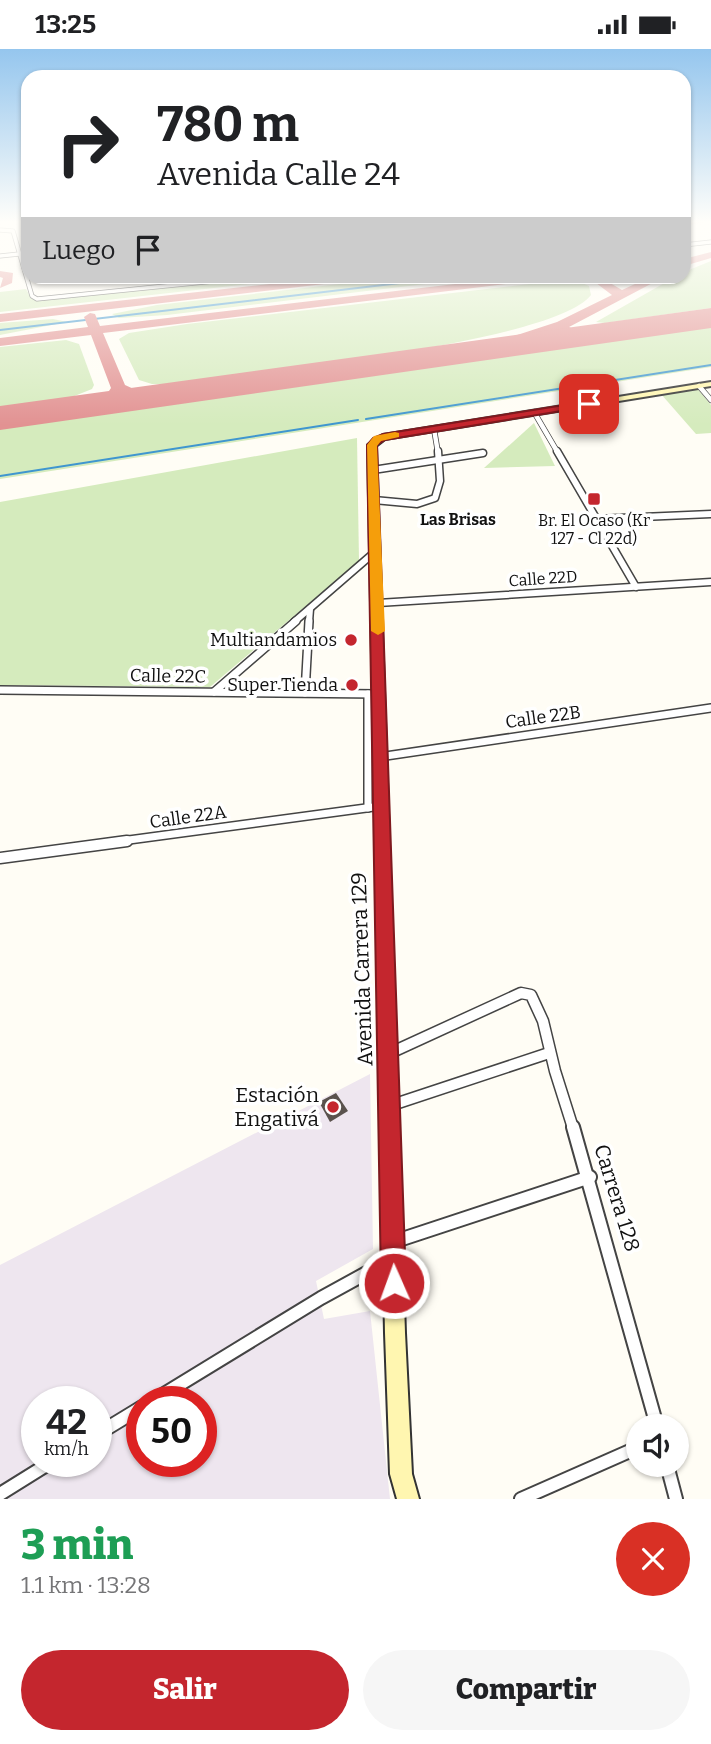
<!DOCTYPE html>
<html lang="es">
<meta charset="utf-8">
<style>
body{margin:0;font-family:Bitter,serif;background:#f6f6f6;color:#202124;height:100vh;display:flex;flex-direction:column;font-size:26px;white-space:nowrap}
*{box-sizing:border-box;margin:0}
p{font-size:23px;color:#757577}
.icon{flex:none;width:38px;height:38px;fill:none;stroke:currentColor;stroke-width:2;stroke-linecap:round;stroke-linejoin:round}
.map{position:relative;height:1450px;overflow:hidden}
.side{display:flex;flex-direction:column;background:#fff;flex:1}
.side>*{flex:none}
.top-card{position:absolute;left:21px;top:21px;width:670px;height:214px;border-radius:21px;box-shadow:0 2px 5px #0004;background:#fff;color:#202124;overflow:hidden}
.tools{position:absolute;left:626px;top:1365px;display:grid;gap:14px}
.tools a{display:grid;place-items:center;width:63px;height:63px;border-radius:50%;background:#fff;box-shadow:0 2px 5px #0004;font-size:35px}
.speed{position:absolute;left:21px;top:1337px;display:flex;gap:14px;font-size:35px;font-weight:700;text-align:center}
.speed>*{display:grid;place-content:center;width:91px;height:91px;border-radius:50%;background:#fff;box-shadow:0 2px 5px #0004;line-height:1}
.speed small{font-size:18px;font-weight:400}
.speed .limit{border:10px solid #d22;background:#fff;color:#111}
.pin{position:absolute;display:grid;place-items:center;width:60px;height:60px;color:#fff;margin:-30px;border-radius:14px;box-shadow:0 4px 10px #0006}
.me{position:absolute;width:77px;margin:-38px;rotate:358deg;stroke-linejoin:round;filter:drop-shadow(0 0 5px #0008)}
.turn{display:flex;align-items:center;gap:24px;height:147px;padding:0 21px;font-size:32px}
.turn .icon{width:91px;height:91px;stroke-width:2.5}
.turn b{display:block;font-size:49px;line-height:60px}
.then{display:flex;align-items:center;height:66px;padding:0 21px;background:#0003;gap:14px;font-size:26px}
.round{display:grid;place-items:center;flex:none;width:74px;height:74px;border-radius:37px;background:#f6f6f6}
.summary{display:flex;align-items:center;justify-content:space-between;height:119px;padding:0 21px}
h1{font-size:42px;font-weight:800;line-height:52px;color:#1e9e55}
.primary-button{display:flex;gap:14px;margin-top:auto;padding:14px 21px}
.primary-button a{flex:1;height:80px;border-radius:42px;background:#c4262e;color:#fff;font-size:28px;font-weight:800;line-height:80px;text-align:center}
.primary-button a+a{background:#f6f6f6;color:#202124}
.status{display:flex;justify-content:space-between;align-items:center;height:49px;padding:0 35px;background:#fff;direction:ltr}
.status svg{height:19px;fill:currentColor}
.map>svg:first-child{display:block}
</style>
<div class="status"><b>13:25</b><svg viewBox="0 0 49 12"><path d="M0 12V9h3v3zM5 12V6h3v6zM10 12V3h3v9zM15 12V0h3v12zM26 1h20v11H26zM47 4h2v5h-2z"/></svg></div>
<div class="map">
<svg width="711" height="1450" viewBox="0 0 711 1450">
<rect width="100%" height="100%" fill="#fffdf5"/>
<!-- industrial -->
<path fill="#eee6ef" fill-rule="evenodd" d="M370 1025 373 1200 316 1232 324 1270 370 1262 390 1450H0V1216ZM37 1353H96V1412H37ZM142 1353H201V1412H142Z"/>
<!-- green -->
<g fill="#d5ebbd">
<polygon points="711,212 711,259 605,274 596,273 675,228 684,228 684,223"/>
<polygon points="261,228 313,228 0,263 0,243 26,240 31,249 45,251"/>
<polygon points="401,228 484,228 167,266 119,269 112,265 157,256"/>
<path d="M573 230 589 237 591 246C553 295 240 324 166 335H152L139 331 119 290 129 284 187 275Z"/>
<polygon points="53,270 67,273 0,286 0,274"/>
<polygon points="711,277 711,318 0,430 0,380"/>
<polygon points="66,291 79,295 94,336 92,340 72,348 0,358 0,298"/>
<polygon points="697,339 711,356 711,384 696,385 661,345"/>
<polygon points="534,374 555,417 484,419"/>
<polygon points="357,389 359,512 210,638 0,636 0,453"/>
</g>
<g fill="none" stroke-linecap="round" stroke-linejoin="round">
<!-- stream -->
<g stroke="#3f96cf" stroke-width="2">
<polyline points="0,281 451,228"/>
<polyline points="366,370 711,316"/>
<polyline points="0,427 358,371"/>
</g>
<!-- taxiway -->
<g fill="#e29292" fill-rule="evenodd">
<polygon points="684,173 706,173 684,177"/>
<polygon points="711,203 711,209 684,217 684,210"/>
<polygon points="0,222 13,224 12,234 0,239 3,229 0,228"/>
<polygon points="332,228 364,228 358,231 0,273 0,265"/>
<polygon points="514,228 545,228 539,231 103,284 125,336 136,341 163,344 166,347 158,352 122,346 117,351 89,362 81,357 84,354 107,345 111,339 91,286 0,297 0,289 88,278 84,268 90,264 95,265 100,277"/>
<polygon points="588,228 600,228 622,241 650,228 664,228 569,278 576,281 599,282 599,288 574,289 557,282 513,296 458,308 451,304 453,301 505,290 557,273 612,246"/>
</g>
<!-- runway -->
<polygon fill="#e29292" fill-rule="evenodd" points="711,259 711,279 0,381 0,357"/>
</g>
<!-- building -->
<polygon fill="#5a524d" points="336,1044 348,1062 330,1073 319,1053"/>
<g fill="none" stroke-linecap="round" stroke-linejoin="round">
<defs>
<g id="street-far5">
<polyline points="0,181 13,182 32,247 37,250 254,228"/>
<polyline points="684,196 711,193"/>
<polyline points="0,207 19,205"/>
</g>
<g id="street-far4">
<polyline points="699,337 711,351"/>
<polyline points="534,363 558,404"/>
<polyline points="434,380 438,404"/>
</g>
<g id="street-far3">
<polyline points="557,402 636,538"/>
<polyline points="373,421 483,404"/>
<polyline points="374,451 417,455 435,449 440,432 438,402"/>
<polyline points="596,470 711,465"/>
<polyline points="378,554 711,533"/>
<polyline points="294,573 376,502"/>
<polyline points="309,573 310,560"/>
</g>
<g id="street-far2">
<polyline points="0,641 378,645"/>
<polyline points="214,643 296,572"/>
<polyline points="305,644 309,572"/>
<polyline points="368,645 368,759"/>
<polyline points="379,708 711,659"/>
<polyline points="114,793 381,757"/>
</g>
<g id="street-far1">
<polyline points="0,809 127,792"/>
<polyline points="388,1005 521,944 531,946 543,972 555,1022 573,1079"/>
<polyline points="389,1057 549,1004"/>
</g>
<g id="street">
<polyline points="573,1078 657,1377"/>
<polyline points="393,1193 590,1128"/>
<polyline points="151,1353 321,1249 392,1210"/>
<polyline points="96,1386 142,1358"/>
<polyline points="667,1416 676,1450"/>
<polyline points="0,1445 53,1412"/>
<polyline points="521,1450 639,1398"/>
</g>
<polygon id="secondary" points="711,333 711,337 385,390 376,397 405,1284 412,1425 419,1450 397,1450 390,1425 385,1284 368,396 383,386"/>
</defs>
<!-- street-far5 casing -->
<use href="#street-far5" stroke="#444" stroke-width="5"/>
<!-- street-far4 casing -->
<use href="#street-far4" stroke="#444" stroke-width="6"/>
<!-- street-far3 casing -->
<use href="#street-far3" stroke="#444" stroke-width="9"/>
<!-- street-far2 casing -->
<use href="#street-far2" stroke="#444" stroke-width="10"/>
<!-- street-far1 casing -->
<use href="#street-far1" stroke="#444" stroke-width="13"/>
<!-- street casing -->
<use href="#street" stroke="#444" stroke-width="16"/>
<!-- secondary casing -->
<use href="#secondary" stroke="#333" stroke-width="4"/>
<!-- street-far5 -->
<use href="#street-far5" stroke="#fff" stroke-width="3.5"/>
<!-- street-far4 -->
<use href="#street-far4" stroke="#fff" stroke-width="4.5"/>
<!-- street-far3 -->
<use href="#street-far3" stroke="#fff" stroke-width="6"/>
<!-- street-far2 -->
<use href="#street-far2" stroke="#fff" stroke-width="7"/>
<!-- street-far1 -->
<use href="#street-far1" stroke="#fff" stroke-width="10"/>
<!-- street -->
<use href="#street" stroke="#fff" stroke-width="12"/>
<!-- secondary -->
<use href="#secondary" fill="#fff6b0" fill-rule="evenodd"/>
</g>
<!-- sky -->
<linearGradient id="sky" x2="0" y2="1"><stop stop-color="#95c6ee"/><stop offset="0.46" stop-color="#fffefa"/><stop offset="1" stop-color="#fffefa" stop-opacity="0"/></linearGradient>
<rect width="711" height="376" fill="url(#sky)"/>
<!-- route -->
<polygon fill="#c4262e" stroke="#7f191e" stroke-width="2" points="589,352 593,355 592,357 385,391 377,396 406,1234 403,1243 394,1246 385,1243 381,1234 367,396 373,389 383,385"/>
<!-- slow -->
<polygon fill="#f59e0b" points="395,383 399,384 399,388 381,392 377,397 385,582 378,586 371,582 367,396 374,387"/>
<!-- markers -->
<g fill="#c4262e" stroke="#fff" stroke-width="2.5">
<rect x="587" y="443" width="14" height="14" rx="3.5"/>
<circle cx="351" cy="591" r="7"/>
<circle cx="352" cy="636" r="7"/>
<circle cx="333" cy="1058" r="7"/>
</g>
<g text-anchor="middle" stroke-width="7" stroke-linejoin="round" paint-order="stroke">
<!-- far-neighbourhood labels -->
<g font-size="16" font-weight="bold" fill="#111" stroke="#fff">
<text x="458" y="476">Las Brisas</text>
</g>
<!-- far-poi labels -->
<g font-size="16" fill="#111" stroke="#fff">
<text x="594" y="477">Br. El Ocaso (Kr<tspan x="594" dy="18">127 - Cl 22d)</tspan></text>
</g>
<!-- far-street labels -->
<g font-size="16" fill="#111" stroke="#fff">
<text transform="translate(543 529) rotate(-4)" y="6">Calle 22D</text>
</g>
<!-- poi labels -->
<g font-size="18" fill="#111" stroke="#fff" text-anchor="end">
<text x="337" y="597">Multiandamios</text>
<text x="338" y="642">Super Tienda</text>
</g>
<!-- street labels -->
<g font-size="18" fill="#111" stroke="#fff">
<text transform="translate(168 627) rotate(1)" y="6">Calle 22C</text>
<text transform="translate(543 668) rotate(-8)" y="6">Calle 22B</text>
<text transform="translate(188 768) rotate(-8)" y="6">Calle 22A</text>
</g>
<!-- near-street labels -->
<g font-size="21" fill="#111" stroke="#fff">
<text transform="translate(362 920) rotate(-92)" y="7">Avenida Carrera 129</text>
<text transform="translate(617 1149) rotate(73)" y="7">Carrera 128</text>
</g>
<!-- near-poi labels -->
<g font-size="21" fill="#111" stroke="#fff" text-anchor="end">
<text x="319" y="1053">Estación<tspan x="319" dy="24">Engativá</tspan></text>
</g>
</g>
</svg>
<div class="tools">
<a><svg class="icon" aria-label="sound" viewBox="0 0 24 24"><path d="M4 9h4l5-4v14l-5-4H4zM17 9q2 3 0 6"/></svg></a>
</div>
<div class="speed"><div>42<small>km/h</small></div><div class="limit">50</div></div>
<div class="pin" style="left:589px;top:355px;background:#d93025"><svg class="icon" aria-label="arrive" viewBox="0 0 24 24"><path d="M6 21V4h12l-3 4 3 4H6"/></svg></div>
<svg class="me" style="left:394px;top:1234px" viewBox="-20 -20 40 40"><circle r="17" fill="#c4262e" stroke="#fff" stroke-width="3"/><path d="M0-11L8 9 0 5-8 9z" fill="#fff"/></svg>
<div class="top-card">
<div class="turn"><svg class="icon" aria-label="right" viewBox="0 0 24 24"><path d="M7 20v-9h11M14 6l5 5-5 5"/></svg><div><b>780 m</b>Avenida Calle 24</div></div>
<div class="then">Luego<svg class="icon" aria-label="arrive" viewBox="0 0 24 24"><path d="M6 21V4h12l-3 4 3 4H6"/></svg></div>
</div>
</div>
<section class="side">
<div class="summary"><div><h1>3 min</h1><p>1.1 km · 13:28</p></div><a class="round" style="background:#d93025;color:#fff"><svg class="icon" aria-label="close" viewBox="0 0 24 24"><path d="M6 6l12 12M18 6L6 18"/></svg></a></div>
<div class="primary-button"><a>Salir</a><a>Compartir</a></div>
</section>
